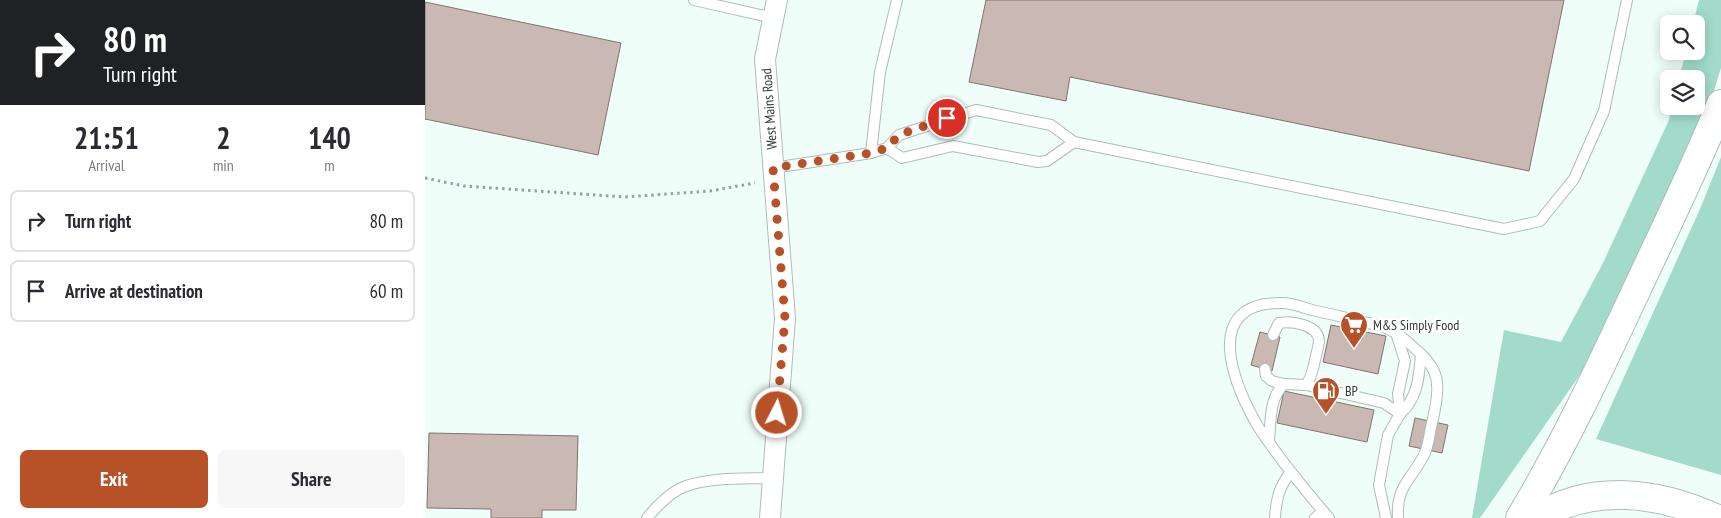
<!DOCTYPE html>
<style>
body{margin:0;font-family:"PT Sans Narrow",sans-serif;background:#f7f7f7;color:#2b2b33;height:100vh;display:flex;flex-direction:column;font-size:19px;white-space:nowrap}
*{box-sizing:border-box;margin:0}
p{font-size:16px;color:#7c7c81}
.icon{flex:none;width:28px;height:28px;fill:none;stroke:currentColor;stroke-width:2;stroke-linecap:round;stroke-linejoin:round}
.map{position:relative;flex:1;overflow:hidden}
.drawer{display:flex;flex-direction:column;background:#fff;width:425px}
.drawer>*{flex:none}
.banner{background:#202124;color:#fff;overflow:hidden}
.tools{position:absolute;left:1235px;top:15px;display:grid;gap:10px}
.tools a{display:grid;place-items:center;width:45px;height:45px;border-radius:8px;background:#fff;box-shadow:0 2px 12px #0003;font-size:25px}
.pin{position:absolute;display:grid;place-items:center;width:42px;height:42px;color:#fff;margin:-21px;border:2px solid #fff;border-radius:50%;box-shadow:0 1px 5px #0007}
.me{position:absolute;width:55px;margin:-28px;rotate:5deg;stroke-linejoin:round;filter:drop-shadow(0 0 4px #0008)}
.turn{display:flex;align-items:center;gap:18px;height:105px;padding:0 20px;font-size:22px}
.turn .icon{width:65px;height:65px;stroke-width:2.5}
.turn b{display:block;font-size:35px;line-height:42px}
.eta{display:flex;justify-content:space-evenly;align-items:center;height:85px;text-align:center}
.eta b{font-size:30px;font-weight:600;line-height:35px}
.cta{display:flex;gap:10px;margin-top:auto;padding:10px 20px}
.cta a{flex:1;height:58px;border-radius:8px;background:#b75128;color:#fff;font-size:20px;font-weight:600;line-height:58px;text-align:center}
.cta a+a{background:#f7f7f7;color:#2b2b33}
ul{padding:0;list-style:none}
li{display:flex;align-items:center;gap:15px;height:62px;margin:0 10px 8px;padding:0 10px;border:2px solid #e1e1e2;border-radius:8px}
li div{flex:1}
li b{display:block;font-size:19px}
li em{font-style:normal}
main{display:flex;flex:1;min-height:0}
.map>svg:first-child{display:block}
</style>
<main>
<section class="drawer">
<div class="banner">
<div class="turn"><svg class="icon" aria-label="right" viewBox="0 0 24 24"><path d="M7 20v-9h11M14 6l5 5-5 5"/></svg><div><b>80 m</b>Turn right</div></div>
</div>
<div class="eta">
<div><b>21:51</b><p>Arrival</p></div>
<div><b>2</b><p>min</p></div>
<div><b>140</b><p>m</p></div>
</div>
<ul>
<li><svg class="icon" aria-label="right" viewBox="0 0 24 24"><path d="M7 20v-9h11M14 6l5 5-5 5"/></svg><div><b>Turn right</b></div><em>80 m</em></li>
<li><svg class="icon" aria-label="arrive" viewBox="0 0 24 24"><path d="M6 21V4h12l-3 4 3 4H6"/></svg><div><b>Arrive at destination</b></div><em>60 m</em></li>
</ul>
<div class="cta"><a>Exit</a><a>Share</a></div>
</section>
<div class="map">
<svg width="1296" height="518" viewBox="0 0 1296 518">
<rect width="100%" height="100%" fill="#effef9"/>
<!-- green -->
<g fill="#a2dbca">
<polygon points="1274,0 1296,0 1296,68 1285,103 1166,359 1055,518 1047,518 1079,330 1136,342 1178,263 1244,120 1247,106 1271,106 1271,79 1254,79 1261,51 1271,51 1271,24 1268,24"/>
<polygon points="1296,157 1296,475 1171,439 1275,209"/>
</g>
<!-- building -->
<g fill="#cab9b3" stroke="#82736d">
<polygon points="561,0 1139,0 1104,171 645,77 641,101 544,82"/>
<polygon points="0,2 196,43 173,155 0,119"/>
<polygon points="906,325 961,336 953,374 898,362"/>
<polygon points="835,332 855,337 847,371 826,365"/>
<polygon points="859,391 949,410 942,442 852,423"/>
<polygon points="990,418 1023,425 1017,453 984,446"/>
<polygon points="4,433 153,436 151,510 117,510 117,518 66,518 66,509 2,508"/>
</g>
<g fill="none" stroke-linecap="round" stroke-linejoin="round">
<defs>
<g id="lane">
<polyline points="269,0 348,18"/>
<polyline points="649,142 1079,229 1115,221 1149,179 1179,111 1202,0"/>
<polyline points="446,153 462,148 474,135 551,110 626,125 649,142 622,161 613,162 528,146 477,158 462,148"/>
<polyline points="348,168 446,153 455,72 472,0"/>
<path d="M972 333C1012 367 1019 371 1007 423 1004 434 1004 447 998 457 985 481 971 487 973 518"/>
<path d="M848 335 854 323C866 321 892 324 894 340 894 346 891 354 890 360 888 369 887 377 881 385"/>
<polyline points="840,369 841,376 847,381 859,384"/>
<path d="M844 441C846 421 844 398 859 384L881 385 959 403 975 414C993 398 994 377 996 354"/>
<path d="M222 518C232 506 246 491 261 486 288 477 319 479 347 478"/>
<path d="M850 518C851 500 854 487 865 473"/>
<polyline points="890,518 898,511"/>
<path d="M904 518C879 489 855 460 834 428 808 385 775 302 857 303 867 303 877 307 887 310 910 315 933 321 957 326L971 333 980 361 973 394 975 414 963 435 954 485 961 518"/>
</g>
<polyline id="street" points="345,518 360,318 340,59 352,0"/>
<path id="primary" d="M1112 518C1167 483 1234 492 1290 518"/>
<path id="highway" d="M1095 518C1139 445 1175 368 1211 291 1240 229 1270 168 1296 104"/>
</defs>
<!-- lane casing -->
<use href="#lane" stroke="#acbdb7" stroke-width="12"/>
<!-- street casing -->
<use href="#street" stroke="#acbdb7" stroke-width="22"/>
<!-- primary casing -->
<use href="#primary" stroke="#acbdb7" stroke-width="30"/>
<!-- highway casing -->
<use href="#highway" stroke="#acbdb7" stroke-width="30"/>
<!-- path -->
<polyline stroke="#97a29e" stroke-width="3" stroke-dasharray="2.5 4" stroke-linecap="butt" points="0,178 39,186 200,197 285,191 330,183"/>
<!-- lane -->
<use href="#lane" stroke="#fff" stroke-width="10"/>
<!-- street -->
<use href="#street" stroke="#fff" stroke-width="20"/>
<!-- primary -->
<use href="#primary" stroke="#fff" stroke-width="28"/>
<!-- highway -->
<use href="#highway" stroke="#fff" stroke-width="28"/>
</g>
<g fill="none" stroke-linecap="round" stroke-linejoin="round">
<!-- route -->
<polyline stroke="#b75128" stroke-width="9" stroke-dasharray="0 16.2" points="352,413 360,318 348,168 446,153 462,148 474,135 522,118"/>
</g>
<!-- icons -->
<defs>
<symbol id="supermarket-pin" viewBox="-11 -11 22 30"><path d="M0 17L-7.5 6A9.5 9.5 0 1 1 7.5 6Z" fill="#b75128" stroke="#fff"/><path d="M-6-5.5h2.5l.6 2H6L4.5 2H-2.5L-4.4-4H-6ZM-1.5 3.2a1.3 1.3 0 1 0 .1 0ZM3 3.2a1.3 1.3 0 1 0 .1 0Z" fill="#fff"/></symbol>
<symbol id="fuel-pin" viewBox="-11 -11 22 30"><path d="M0 17L-7.5 6A9.5 9.5 0 1 1 7.5 6Z" fill="#b75128" stroke="#fff"/><path d="M-5.5-6h7V0h2V4h1.3V-2.5L3-4.5l.8-.8L6-3V5H2.5V1h-1V6h-7ZM-4.2-4.7v3.2H.2V-4.7Z" fill="#fff"/></symbol>
</defs>
<g fill-rule="evenodd">
<use href="#supermarket-pin" x="913" y="309" width="32" height="43"/>
<use href="#fuel-pin" x="885" y="375" width="32" height="43"/>
</g>
<g text-anchor="middle" stroke-width="5" stroke-linejoin="round" paint-order="stroke">
<!-- street labels -->
<g font-size="14" fill="#313836" stroke="#fff">
<text transform="translate(344 109) rotate(-94)" y="5">West Mains Road</text>
</g>
<!-- poi labels -->
<g font-size="14" fill="#313836" stroke="#fff" text-anchor="start">
<text x="948" y="330">M&amp;S Simply Food</text>
<text x="920" y="396">BP</text>
</g>
</g>
</svg>
<div class="tools">
<a><svg class="icon" aria-label="search" viewBox="0 0 24 24"><circle cx="10" cy="10" r="6"/><path d="M15 15l6 6"/></svg></a>
<a><svg class="icon" aria-label="layers" viewBox="0 0 24 24"><path d="M12 4l9 5-9 5-9-5zM3 14l9 5 9-5"/></svg></a>
</div>
<div class="pin" style="left:522px;top:118px;background:#d93025"><svg class="icon" aria-label="arrive" viewBox="0 0 24 24"><path d="M6 21V4h12l-3 4 3 4H6"/></svg></div>
<svg class="me" style="left:352px;top:413px" viewBox="-20 -20 40 40"><circle r="17" fill="#b75128" stroke="#fff" stroke-width="3"/><path d="M0-11L8 9 0 5-8 9z" fill="#fff"/></svg>
</div>
</main>
